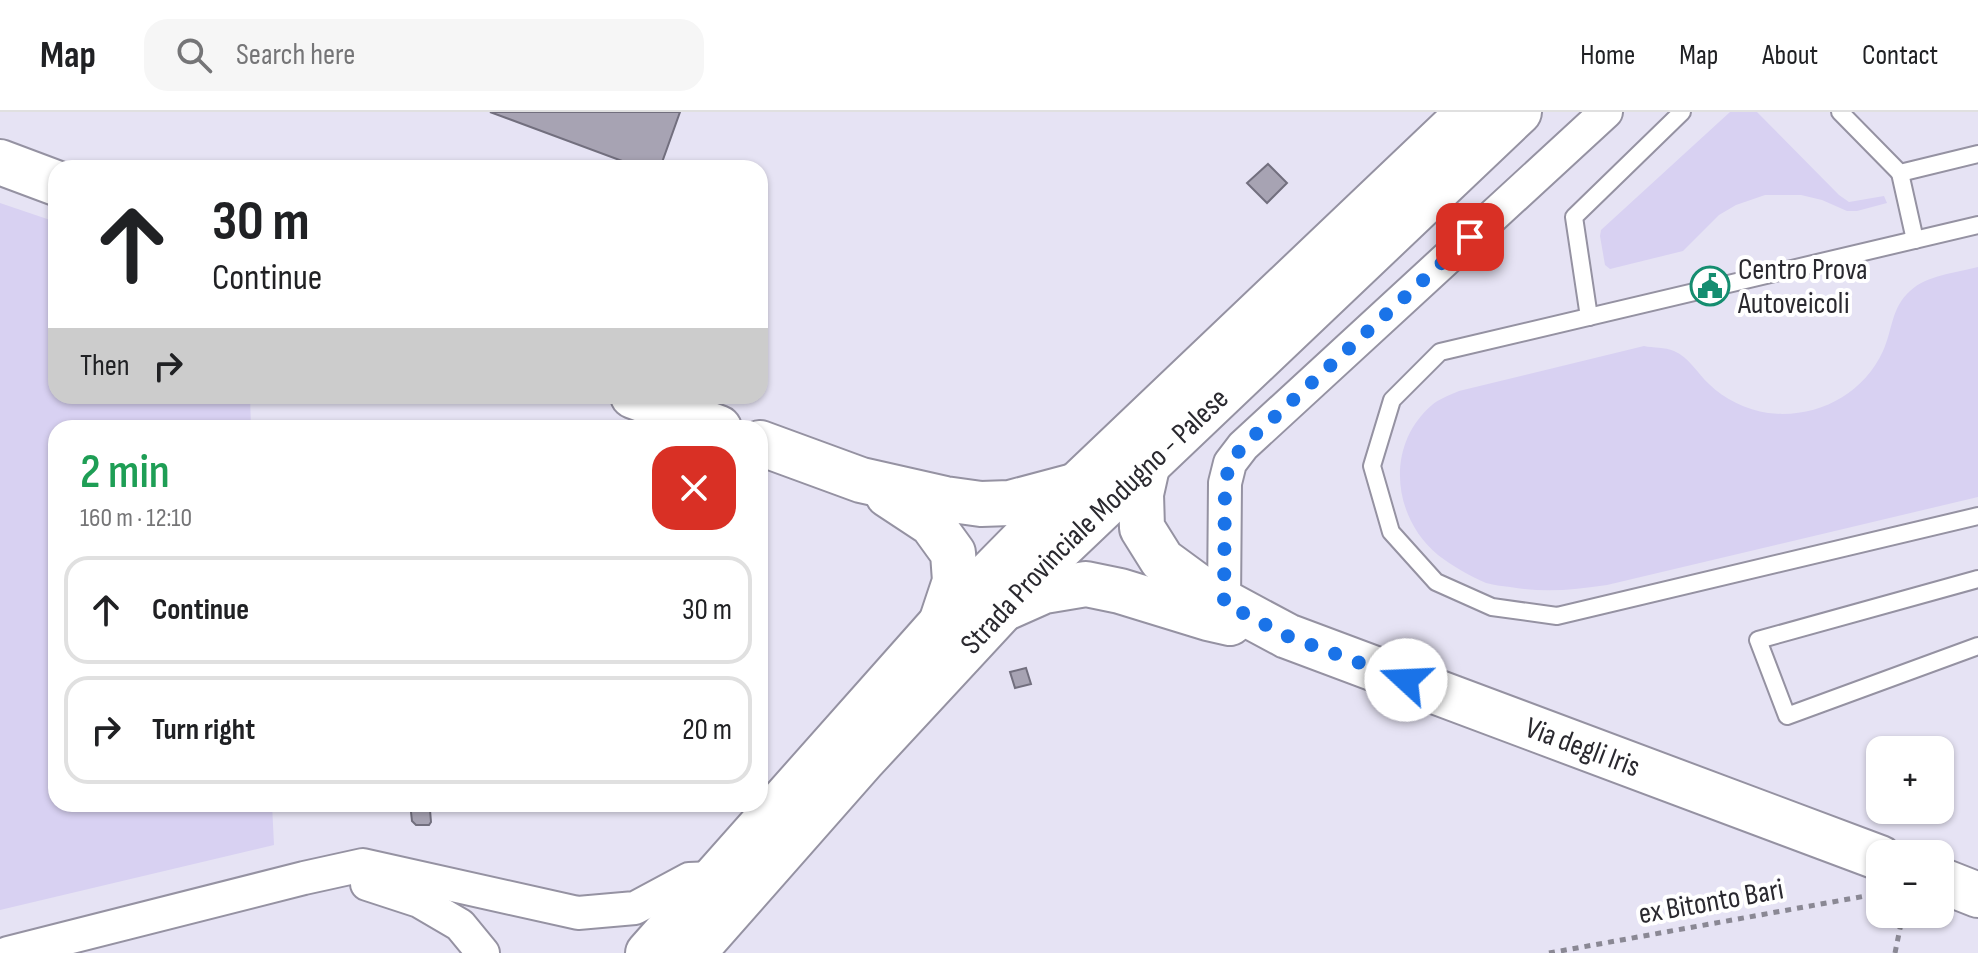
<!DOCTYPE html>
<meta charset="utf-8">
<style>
body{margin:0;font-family:"Sofia Sans Condensed",sans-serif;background:#f6f6f6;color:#202124;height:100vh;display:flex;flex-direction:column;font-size:30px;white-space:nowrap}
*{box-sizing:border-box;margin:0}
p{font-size:26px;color:#757577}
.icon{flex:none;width:44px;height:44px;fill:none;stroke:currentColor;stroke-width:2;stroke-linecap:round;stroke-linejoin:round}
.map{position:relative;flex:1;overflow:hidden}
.side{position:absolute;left:48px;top:308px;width:720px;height:392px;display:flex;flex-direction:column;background:#fff;border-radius:24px;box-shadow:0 2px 6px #0004}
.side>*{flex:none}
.hud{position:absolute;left:48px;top:48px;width:720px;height:244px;border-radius:24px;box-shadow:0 2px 6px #0004;background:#fff;color:#202124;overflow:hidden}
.buttons{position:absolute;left:1866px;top:624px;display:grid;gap:16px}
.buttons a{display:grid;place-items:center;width:88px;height:88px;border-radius:16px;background:#fff;box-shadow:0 2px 6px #0004;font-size:40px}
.pin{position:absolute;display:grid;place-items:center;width:68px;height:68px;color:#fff;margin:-34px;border-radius:16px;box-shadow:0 4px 12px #0006}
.me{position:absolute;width:88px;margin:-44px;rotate:290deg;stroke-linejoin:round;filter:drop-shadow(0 0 6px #0008)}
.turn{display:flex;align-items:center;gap:28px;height:168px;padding:0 32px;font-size:36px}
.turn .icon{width:104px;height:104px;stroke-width:2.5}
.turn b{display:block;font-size:56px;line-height:68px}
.then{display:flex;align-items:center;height:76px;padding:0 32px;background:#0003;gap:16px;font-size:30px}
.round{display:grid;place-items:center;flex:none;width:84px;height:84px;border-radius:24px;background:#f6f6f6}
.head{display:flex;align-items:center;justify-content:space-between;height:136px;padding:0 32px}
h1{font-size:48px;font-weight:600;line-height:60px;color:#1e9e55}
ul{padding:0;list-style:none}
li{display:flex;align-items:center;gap:24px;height:108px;margin:0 16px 12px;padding:0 16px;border:4px solid #e0e0e0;border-radius:24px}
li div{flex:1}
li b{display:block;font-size:30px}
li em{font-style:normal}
header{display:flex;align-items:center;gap:48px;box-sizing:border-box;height:112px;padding:0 40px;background:#fff;border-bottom:2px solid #e0e0e0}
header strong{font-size:38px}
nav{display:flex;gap:44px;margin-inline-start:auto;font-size:28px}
.search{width:560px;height:72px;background:#f6f6f6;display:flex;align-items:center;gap:20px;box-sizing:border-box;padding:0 28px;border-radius:24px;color:#757577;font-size:30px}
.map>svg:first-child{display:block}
</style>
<header>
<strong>Map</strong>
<div class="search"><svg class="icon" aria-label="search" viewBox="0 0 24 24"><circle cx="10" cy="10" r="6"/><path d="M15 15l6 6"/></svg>Search here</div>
<nav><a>Home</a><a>Map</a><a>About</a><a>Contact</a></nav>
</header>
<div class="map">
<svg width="1978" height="841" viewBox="0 0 1978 841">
<rect width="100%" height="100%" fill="#e6e3f4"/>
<!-- green -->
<g fill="#d8d1f2">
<polygon points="1730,0 1757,0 1839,83 1849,90 1884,84 1887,91 1857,99 1847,99 1822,88 1801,83 1765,83 1736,93 1719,103 1683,139 1610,157 1605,153 1600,124 1601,118"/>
<polygon points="0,91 56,110 56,284 250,284 251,316 56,316 56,692 272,692 274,733 0,798"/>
<path d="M1978 155V385L1607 473C1574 478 1543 481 1510 475 1502 474 1493 473 1486 471 1470 464 1452 454 1438 443 1392 405 1385 333 1432 293 1439 287 1450 283 1459 279L1644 234C1653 236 1665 235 1674 239 1689 245 1697 261 1709 272 1724 287 1747 298 1768 301 1816 307 1863 283 1883 239 1893 217 1891 196 1910 179 1927 163 1956 161 1978 155Z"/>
</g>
<!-- building -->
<g fill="#a7a3b3" stroke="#726f7e" stroke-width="2">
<polygon points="490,0 680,0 660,56 641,56"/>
<polygon points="1268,52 1287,71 1267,91 1247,71"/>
<polygon points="1026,556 1031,572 1015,576 1010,560"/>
<polygon points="416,694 430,698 431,710 429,713 416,713 412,709 411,700 413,696"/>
</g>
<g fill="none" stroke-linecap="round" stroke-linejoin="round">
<defs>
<g id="lane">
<polyline points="1840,0 1900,61 1978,42"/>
<polyline points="1900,61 1915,128"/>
<polyline points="1978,113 1440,240 1392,288 1372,354 1391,420 1436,470 1492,495 1557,504 1978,404"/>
<polyline points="1589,205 1574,105 1682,0"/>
<polyline points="1978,467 1758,528 1787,604 1978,534"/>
</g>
<g id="street">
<polyline points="1224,491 1225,371 1230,351 1243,334 1606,0"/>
<polyline points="367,772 419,789 460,813 483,841"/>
<polyline points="8,841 304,766 363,753 578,801 635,796 689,767 713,766"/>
</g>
<g id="secondary">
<polyline points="0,50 56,71"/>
<polyline points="633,284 719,316"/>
<polyline points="760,331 861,368 945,387 981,392 1010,391 1074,374"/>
<path id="s1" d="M1147 355 1141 382 1142 416 1162 448 1207 481 1287 524 1880 746"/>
<polyline points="888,383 932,412 953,441 955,469 941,511"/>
<polyline points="1008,495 1044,479 1086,472 1120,479 1208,506 1230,511"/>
<polyline points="1940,768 1978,783"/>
<polyline points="648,841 941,511 1076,374 1469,0"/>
<path id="s2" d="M693 841 864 647 1056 440 1519 0"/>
</g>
</defs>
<!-- lane casing -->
<use href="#lane" stroke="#9592a2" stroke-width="20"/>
<!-- street casing -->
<use href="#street" stroke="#9592a2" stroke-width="36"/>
<!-- secondary casing -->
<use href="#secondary" stroke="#9592a2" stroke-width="48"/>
<!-- path -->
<g stroke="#8a8894" stroke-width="5" stroke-dasharray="6 6" stroke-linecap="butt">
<polyline points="1549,841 1871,783"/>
<polyline points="1895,841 1903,802"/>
</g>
<!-- lane -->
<use href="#lane" stroke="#fff" stroke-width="16"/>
<!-- street -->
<use href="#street" stroke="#fff" stroke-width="32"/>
<!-- secondary -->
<use href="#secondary" stroke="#fff" stroke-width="44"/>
</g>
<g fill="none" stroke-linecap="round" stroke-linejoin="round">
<!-- route -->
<polyline stroke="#1a73e8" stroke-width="14" stroke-dasharray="0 25.2" points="1406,568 1287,524 1224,491 1225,371 1230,351 1243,334 1470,125"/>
</g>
<!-- icons -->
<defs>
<symbol id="civic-ring" viewBox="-11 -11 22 22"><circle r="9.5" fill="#fff" stroke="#158d70" stroke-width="1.5"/><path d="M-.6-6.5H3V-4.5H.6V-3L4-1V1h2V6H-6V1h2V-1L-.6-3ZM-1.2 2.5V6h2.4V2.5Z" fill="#158d70"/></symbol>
</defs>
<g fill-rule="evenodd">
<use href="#civic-ring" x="1688" y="152" width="44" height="44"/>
</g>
<g text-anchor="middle" stroke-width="8" stroke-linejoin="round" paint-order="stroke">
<!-- poi labels -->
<g font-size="30" fill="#2a292f" stroke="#fff" text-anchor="start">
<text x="1738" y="167">Centro Prova<tspan x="1738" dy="34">Autoveicoli</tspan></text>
</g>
<!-- street labels -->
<g font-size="30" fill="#2a292f" stroke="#fff">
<text dy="10" stroke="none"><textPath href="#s2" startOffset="590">Strada Provinciale Modugno - Palese</textPath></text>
<text dy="10" stroke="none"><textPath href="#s1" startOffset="562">Via degli Iris</textPath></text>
<text transform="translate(1711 789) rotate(-10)" y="10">ex Bitonto Bari</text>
</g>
</g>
</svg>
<div class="buttons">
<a>+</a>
<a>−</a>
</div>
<div class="pin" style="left:1470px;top:125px;background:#d93025"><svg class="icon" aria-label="arrive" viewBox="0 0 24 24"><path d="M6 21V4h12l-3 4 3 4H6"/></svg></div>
<svg class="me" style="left:1406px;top:568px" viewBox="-20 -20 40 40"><circle r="19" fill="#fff"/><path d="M0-13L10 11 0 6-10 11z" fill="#1a73e8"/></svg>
<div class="hud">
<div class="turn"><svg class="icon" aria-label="ahead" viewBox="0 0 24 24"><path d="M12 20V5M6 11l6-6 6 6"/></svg><div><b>30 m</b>Continue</div></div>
<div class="then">Then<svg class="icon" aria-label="right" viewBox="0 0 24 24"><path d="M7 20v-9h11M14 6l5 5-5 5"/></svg></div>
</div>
<section class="side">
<div class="head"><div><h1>2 min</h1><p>160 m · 12:10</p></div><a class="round" style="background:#d93025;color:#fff"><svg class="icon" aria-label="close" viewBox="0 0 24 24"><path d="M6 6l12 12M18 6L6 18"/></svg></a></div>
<ul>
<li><svg class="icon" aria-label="ahead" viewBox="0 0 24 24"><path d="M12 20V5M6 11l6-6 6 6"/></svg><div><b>Continue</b></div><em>30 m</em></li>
<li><svg class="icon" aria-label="right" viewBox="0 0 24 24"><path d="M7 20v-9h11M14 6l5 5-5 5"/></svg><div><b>Turn right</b></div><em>20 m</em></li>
</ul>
</section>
</div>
